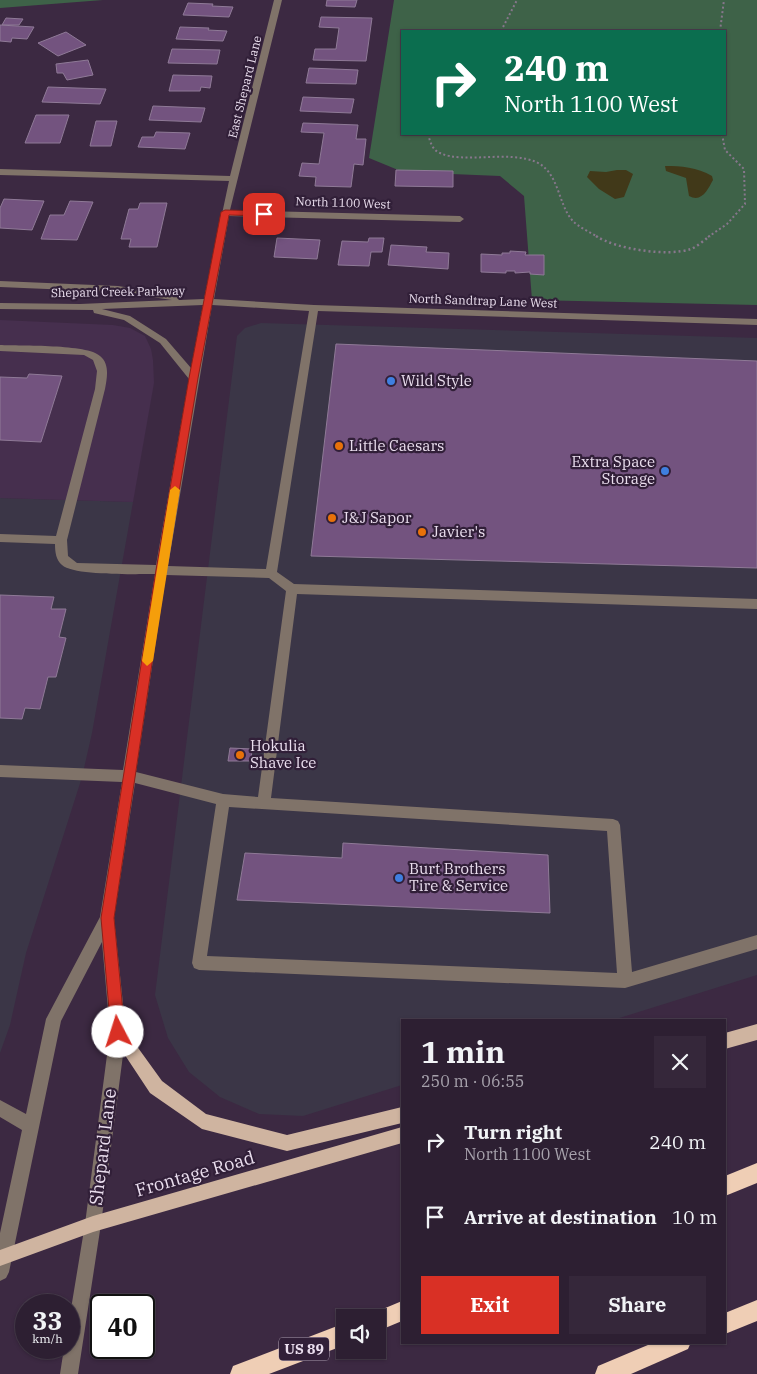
<!DOCTYPE html>
<meta charset="utf-8">
<style>
body{margin:0;font-family:"IBM Plex Serif",serif;background:#35273a;color:#f1f3f6;height:100vh;display:flex;flex-direction:column;font-size:19px;white-space:nowrap}
*{box-sizing:border-box;margin:0}
p{font-size:16px;color:#a7a2ac}
.icon{flex:none;width:28px;height:28px;fill:none;stroke:currentColor;stroke-width:2;stroke-linecap:round;stroke-linejoin:round}
.map{position:relative;flex:1;overflow:hidden}
.drawer{position:absolute;left:401px;top:1019px;width:325px;height:325px;display:flex;flex-direction:column;background:#2d1f32;border-radius:0px;box-shadow:0 1px 4px #0004,0 0 0 1px #483d4d}
.drawer>*{flex:none}
.hud{position:absolute;left:401px;top:30px;width:325px;height:105px;border-radius:0px;box-shadow:0 1px 4px #0004,0 0 0 1px #483d4d;background:#0b6e4f;color:#fff;overflow:hidden}
.buttons{position:absolute;left:336px;top:1309px;display:grid;gap:10px}
.buttons a{display:grid;place-items:center;width:50px;height:50px;border-radius:0px;background:#2d1f32;box-shadow:0 1px 4px #0004,0 0 0 1px #483d4d;font-size:25px}
.speed{position:absolute;left:15px;top:1294px;display:flex;gap:10px;font-size:25px;font-weight:700;text-align:center}
.speed>*{display:grid;place-content:center;width:65px;height:65px;border-radius:50%;background:#2d1f32;box-shadow:0 1px 4px #0004,0 0 0 1px #483d4d;line-height:1}
.speed small{font-size:12px;font-weight:400}
.speed .limit{border:2px solid #111;border-radius:8px;background:#fff;color:#111}
.pin{position:absolute;display:grid;place-items:center;width:42px;height:42px;color:#fff;margin:-21px;border-radius:10px;box-shadow:0 2px 8px #0006}
.me{position:absolute;width:55px;margin:-28px;rotate:355deg;stroke-linejoin:round;filter:drop-shadow(0 0 4px #0008)}
.turn{display:flex;align-items:center;gap:18px;height:105px;padding:0 20px;font-size:22px}
.turn .icon{width:65px;height:65px;stroke-width:2.5}
.turn b{display:block;font-size:35px;line-height:42px}
.round{display:grid;place-items:center;flex:none;width:52px;height:52px;border-radius:0px;background:#35273a}
.overview{display:flex;align-items:center;justify-content:space-between;height:85px;padding:0 20px}
h1{font-size:30px;font-weight:700;line-height:38px}
.primary-button{display:flex;gap:10px;margin-top:auto;padding:10px 20px}
.primary-button a{flex:1;height:58px;border-radius:0px;background:#d93025;color:#fff;font-size:20px;font-weight:700;line-height:58px;text-align:center}
.primary-button a+a{background:#35273a;color:#f1f3f6}
ul{padding:0;list-style:none}
li{display:flex;align-items:center;gap:15px;height:75px;padding:0 20px}
li div{flex:1}
li b{display:block;font-size:19px}
li em{font-style:normal}
.map>svg:first-child{display:block}
</style>
<div class="map">
<svg width="757" height="1374" viewBox="0 0 757 1374">
<rect width="100%" height="100%" fill="#3c2942"/>
<!-- commercial -->
<g fill="#3b3647">
<polygon points="261,323 757,338 757,975 613,1020 402,1020 402,1085 303,1116 259,1114 220,1097 189,1072 168,1038 155,995 237,336 245,328"/>
<polygon points="0,498 133,502 92,733 82,777 26,953 10,1025 0,1053"/>
</g>
<!-- built -->
<polygon fill="#462f4e" points="0,320 113,325 130,328 145,336 151,349 153,360 154,383 133,502 0,498"/>
<!-- green -->
<g fill="#3e6248" fill-rule="evenodd">
<polygon points="0,0 103,0 0,8"/>
<path d="M394 0H757V305L532 300 524 196 500 176 403 172 369 158ZM402 31H725V134H402Z"/>
</g>
<!-- sand -->
<g fill="#413919">
<path d="M665 166C681 166 697 167 712 176L713 180C708 189 702 203 689 196L686 178 666 171Z"/>
<polygon points="617,170 626,170 633,174 624,197 615,199 599,189 587,177 590,171 606,172"/>
</g>
<!-- building -->
<g fill="#73537f" stroke="#8f7a97">
<polygon points="327,0 357,0 355,7 326,6"/>
<polygon points="188,3 213,4 212,6 233,7 229,17 183,15"/>
<polygon points="321,17 372,18 366,61 313,60 315,49 336,49 339,28 319,27"/>
<polygon points="6,18 23,19 19,25 2,25"/>
<polygon points="0,25 34,27 27,39 12,38 11,42 0,41"/>
<polygon points="180,27 209,28 208,30 227,31 223,41 176,39"/>
<polygon points="66,32 86,45 58,56 38,43"/>
<polygon points="172,49 220,50 217,64 168,63"/>
<polygon points="88,60 93,75 67,80 63,73 57,73 56,64"/>
<polygon points="309,68 358,70 356,84 306,83"/>
<polygon points="173,75 212,76 210,88 201,87 200,91 169,91"/>
<polygon points="48,87 106,89 100,104 42,102"/>
<polygon points="303,97 354,99 351,113 300,111"/>
<polygon points="153,106 205,108 201,122 149,120"/>
<polygon points="36,115 69,115 60,143 25,143"/>
<polygon points="96,121 117,121 111,146 90,146"/>
<polygon points="303,123 358,125 356,139 366,139 363,165 354,164 351,187 315,186 316,177 299,176 302,163 319,164 324,133 301,132"/>
<polygon points="156,132 190,133 185,149 138,147 142,137 154,137"/>
<polygon points="396,170 453,171 453,187 395,186"/>
<polygon points="4,199 44,201 32,230 0,228 0,208"/>
<polygon points="70,201 93,202 77,240 41,239 50,215 64,215"/>
<polygon points="140,203 167,203 157,247 129,247 131,239 121,239 129,209 138,209"/>
<polygon points="277,238 320,240 317,259 274,257"/>
<polygon points="369,238 384,238 382,252 371,252 369,266 338,265 342,241 368,242"/>
<polygon points="391,245 427,247 426,252 449,253 448,269 388,265"/>
<polygon points="510,251 526,252 525,255 544,255 544,275 530,274 530,272 515,273 515,271 506,271 506,273 481,272 481,254 502,255 502,253 510,253"/>
<polygon points="336,344 757,361 757,568 311,556"/>
<polygon points="29,374 62,376 41,442 0,440 0,377 27,378"/>
<polygon points="0,595 54,597 51,609 66,609 59,637 66,638 56,677 48,677 40,709 25,708 22,719 0,718"/>
<polygon points="230,748 252,749 251,761 228,761"/>
<polygon points="343,843 548,855 550,913 237,900 245,853 342,858"/>
</g>
<g fill="none" stroke-linecap="round" stroke-linejoin="round">
<!-- path-far1 -->
<g stroke="#87778c" stroke-width="2" stroke-dasharray="2 2.5" stroke-linecap="butt">
<polyline points="501,31 517,0"/>
<polyline points="720,31 724,0"/>
<path d="M428 134C430 141 432 150 440 153 463 164 509 150 536 162 559 172 558 204 572 220 578 227 590 232 598 237"/>
<polyline points="708,237 727,224 745,204 744,169 725,150 722,134"/>
</g>
<!-- path -->
<path stroke="#87778c" stroke-width="2.5" stroke-dasharray="2 3" stroke-linecap="butt" d="M596 236C615 249 668 257 691 249 697 247 704 240 710 236"/>
<!-- minor -->
<path fill="#807369" fill-rule="evenodd" d="M274 0H282L230 210 460 216 464 219 460 222 229 216 214 299 314 305 757 319V325L318 311 277 572 294 584 757 599V609L297 594 271 798 613 819 618 821 620 825 632 972 757 935V949L625 988 199 970 194 968 192 963 216 804 135 783 114 918 126 1032 101 1224 78 1374H60L64 1348H69V1321L85 1224 110 1032 102 942 61 1021 9 1272 6 1278 0 1281V1233L22 1130 0 1117V1100L26 1114 46 1019 100 917 122 782 0 777V765L123 770 155 574C136 574 74 576 62 565 56 560 55 552 55 544L0 542V534L56 536 95 389 97 371 93 360 84 355 0 351V345C20 346 88 344 100 356 110 364 107 378 105 389L67 540 68 556 77 563 156 565 189 379 160 343 124 320 94 313 93 310 0 309V303L80 304 172 300 118 292 0 287V281L118 286 176 295 179 296V300L204 299 229 181 0 175V169L230 176ZM203 305 191 368 166 339 130 316 102 309ZM212 305 309 311 266 569 168 566ZM166 575 269 578 286 591 258 797 223 794 136 772ZM229 807 607 831 617 973 207 956Z"/>
<!-- major -->
<g fill="#cfb4a0" fill-rule="evenodd">
<polygon points="118,1024 123,1027 162,1081 206,1114 287,1135 402,1107 402,1123 287,1151 202,1129 150,1093 113,1037 110,1032 113,1027"/>
<polygon points="757,1024 757,1040 725,1049 725,1033"/>
<polygon points="402,1127 402,1143 93,1232 0,1266 0,1250 93,1216"/>
</g>
<!-- highway -->
<g fill="#efceb5" fill-rule="evenodd">
<polygon points="757,1163 757,1183 725,1196 725,1176"/>
<polygon points="757,1300 757,1321 725,1334 725,1313"/>
<polygon points="402,1301 402,1321 378,1331 378,1318 369,1318 371,1314"/>
<polygon points="345,1323 345,1345 269,1374 230,1374 233,1366"/>
<polygon points="655,1342 691,1342 688,1349 631,1374 595,1374 598,1366"/>
</g>
</g>
<!-- route -->
<polygon fill="#d93025" stroke="#8d1f18" points="225,210 264,211 268,214 264,216 229,215 198,378 166,570 114,918 125,1032 123,1037 118,1039 113,1037 111,1032 101,918 156,570 189,378 221,212"/>
<!-- slow -->
<polygon fill="#f59e0b" points="175,486 180,490 153,661 147,666 142,661 170,490"/>
<!-- markers -->
<g fill="#3f7fe0" stroke="#311f38" stroke-width="2">
<circle cx="391" cy="381" r="5"/>
<circle cx="665" cy="471" r="5"/>
<circle cx="399" cy="878" r="5"/>
</g>
<g fill="#e8710a" stroke="#311f38" stroke-width="2">
<circle cx="339" cy="446" r="5"/>
<circle cx="332" cy="518" r="5"/>
<circle cx="422" cy="532" r="5"/>
<circle cx="240" cy="755" r="5"/>
</g>
<g text-anchor="middle" stroke-width="4.5" stroke-linejoin="round" paint-order="stroke">
<!-- far-street labels -->
<g font-size="12" fill="#eadeee" stroke="#311f38">
<text transform="translate(245 87) rotate(-76)" y="4">East Shepard Lane</text>
<text transform="translate(343 203) rotate(2)" y="4">North 1100 West</text>
<text transform="translate(118 292) rotate(-1)" y="4">Shepard Creek Parkway</text>
<text transform="translate(483 301) rotate(2)" y="4">North Sandtrap Lane West</text>
</g>
<!-- shield labels -->
<rect fill="#311f38" stroke="#b2a5b7" stroke-width="1" x="279" y="1337.5" width="50" height="23" rx="4"/>
<g font-size="14" font-weight="bold" fill="#eadeee">
<text x="304" y="1354">US 89</text>
</g>
<!-- poi labels -->
<g font-size="15" fill="#eadeee" stroke="#311f38" text-anchor="start">
<text x="401" y="386">Wild Style</text>
<text x="349" y="451">Little Caesars</text>
<text x="655" y="467" text-anchor="end">Extra Space<tspan x="655" dy="17">Storage</tspan></text>
<text x="342" y="523">J&amp;J Sapor</text>
<text x="432" y="537">Javier's</text>
<text x="250" y="751">Hokulia<tspan x="250" dy="17">Shave Ice</tspan></text>
<text x="409" y="874">Burt Brothers<tspan x="409" dy="17">Tire &amp; Service</tspan></text>
</g>
<!-- near-street labels -->
<g font-size="18" fill="#eadeee" stroke="#311f38">
<text transform="translate(103 1147) rotate(-83)" y="6">Shepard Lane</text>
<text transform="translate(195 1174) rotate(-16)" y="6">Frontage Road</text>
</g>
</g>
</svg>
<div class="buttons">
<a><svg class="icon" aria-label="sound" viewBox="0 0 24 24"><path d="M4 9h4l5-4v14l-5-4H4zM17 9q2 3 0 6"/></svg></a>
</div>
<div class="speed"><div>33<small>km/h</small></div><div class="limit">40</div></div>
<div class="pin" style="left:264px;top:214px;background:#d93025"><svg class="icon" aria-label="arrive" viewBox="0 0 24 24"><path d="M6 21V4h12l-3 4 3 4H6"/></svg></div>
<svg class="me" style="left:118px;top:1032px" viewBox="-20 -20 40 40"><circle r="19" fill="#fff"/><path d="M0-13L10 11 0 6-10 11z" fill="#d93025"/></svg>
<div class="hud">
<div class="turn"><svg class="icon" aria-label="right" viewBox="0 0 24 24"><path d="M7 20v-9h11M14 6l5 5-5 5"/></svg><div><b>240 m</b>North 1100 West</div></div>
</div>
<section class="drawer">
<div class="overview"><div><h1>1 min</h1><p>250 m · 06:55</p></div><a class="round"><svg class="icon" aria-label="close" viewBox="0 0 24 24"><path d="M6 6l12 12M18 6L6 18"/></svg></a></div>
<ul>
<li><svg class="icon" aria-label="right" viewBox="0 0 24 24"><path d="M7 20v-9h11M14 6l5 5-5 5"/></svg><div><b>Turn right</b><p>North 1100 West</p></div><em>240 m</em></li>
<li><svg class="icon" aria-label="arrive" viewBox="0 0 24 24"><path d="M6 21V4h12l-3 4 3 4H6"/></svg><div><b>Arrive at destination</b></div><em>10 m</em></li>
</ul>
<div class="primary-button"><a>Exit</a><a>Share</a></div>
</section>
</div>
